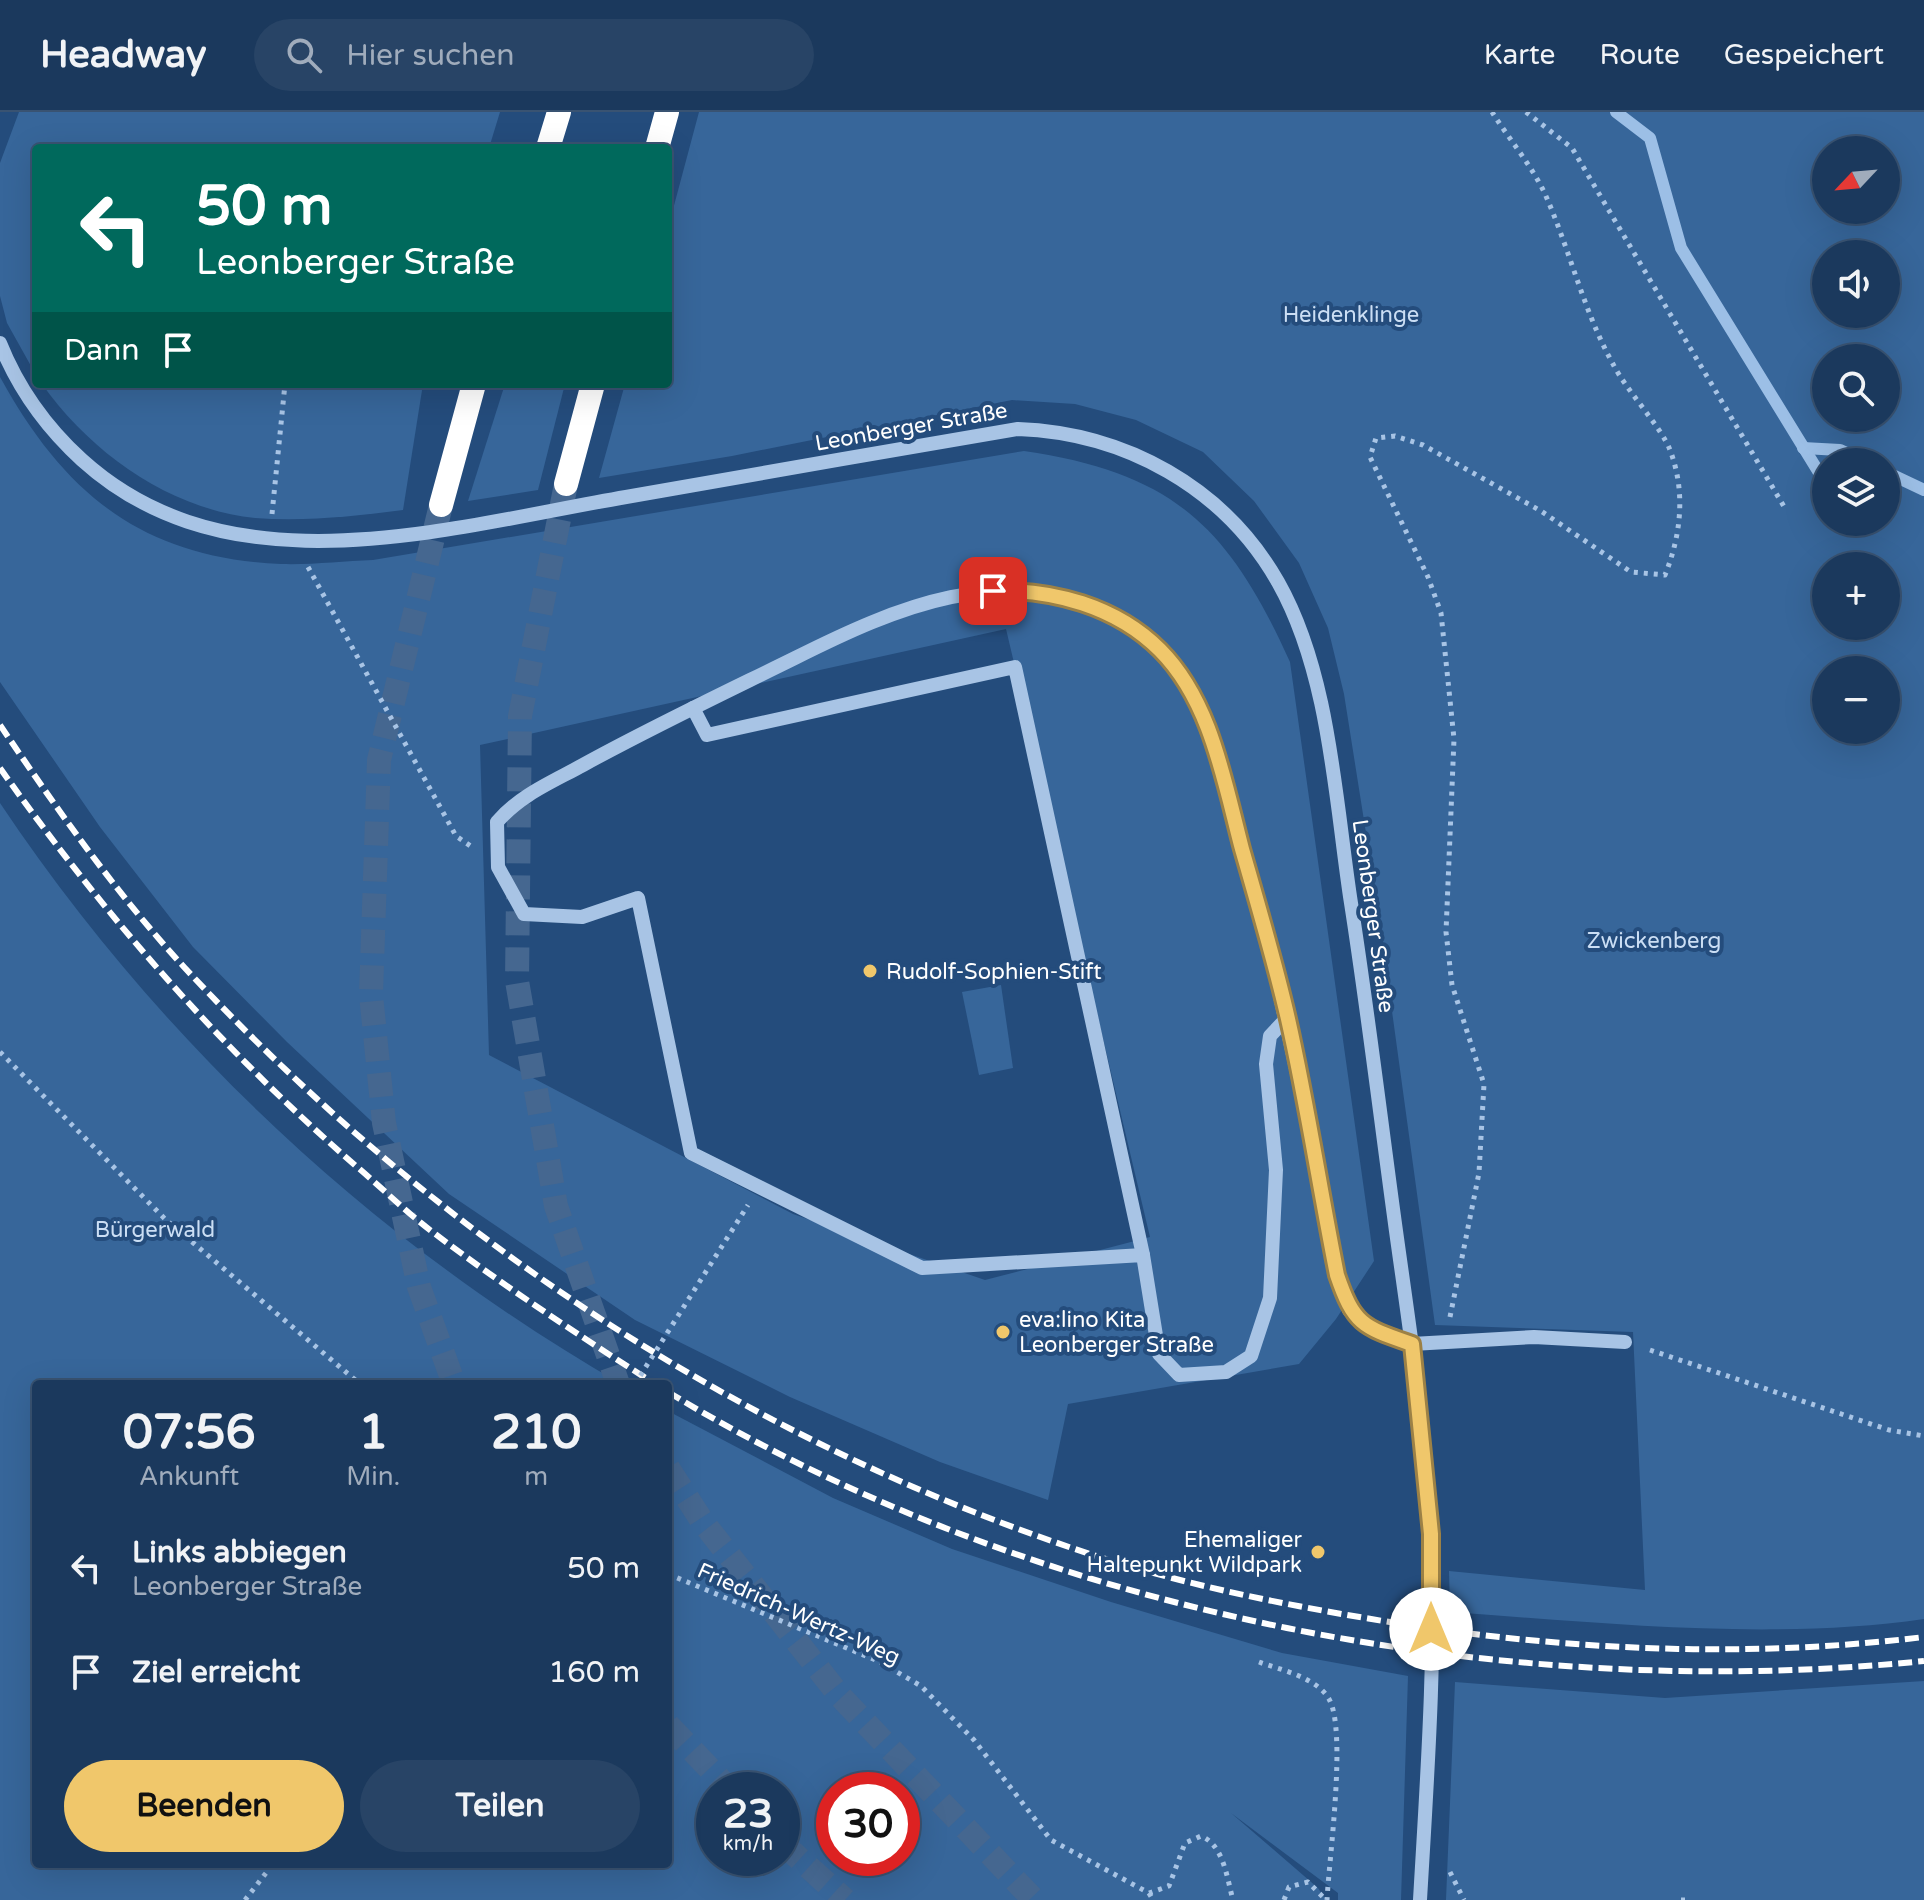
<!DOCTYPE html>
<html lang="de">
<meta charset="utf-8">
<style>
body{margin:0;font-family:"Varela Round",sans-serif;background:#284466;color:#f1f3f6;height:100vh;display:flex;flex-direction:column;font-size:30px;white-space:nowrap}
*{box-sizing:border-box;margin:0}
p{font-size:26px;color:#a0acbc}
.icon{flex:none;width:44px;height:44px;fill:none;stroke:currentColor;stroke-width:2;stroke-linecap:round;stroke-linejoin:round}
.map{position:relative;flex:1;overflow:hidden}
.panel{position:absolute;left:32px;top:1268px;width:640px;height:488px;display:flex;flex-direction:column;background:#1b395d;border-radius:8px;box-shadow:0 8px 32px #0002,0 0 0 2px #395372}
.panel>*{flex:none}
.top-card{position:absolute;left:32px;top:32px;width:640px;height:244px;border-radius:8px;box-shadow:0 8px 32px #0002,0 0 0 2px #395372;background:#00695c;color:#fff;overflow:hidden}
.needle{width:52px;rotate:244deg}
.controls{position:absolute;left:1812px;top:24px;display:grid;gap:16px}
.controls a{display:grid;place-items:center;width:88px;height:88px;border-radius:50%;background:#1b395d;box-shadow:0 8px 32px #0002,0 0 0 2px #395372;font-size:40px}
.speed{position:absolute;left:696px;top:1660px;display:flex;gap:16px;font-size:40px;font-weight:700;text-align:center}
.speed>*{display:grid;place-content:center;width:104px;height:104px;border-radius:50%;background:#1b395d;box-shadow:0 8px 32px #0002,0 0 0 2px #395372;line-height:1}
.speed small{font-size:20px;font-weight:400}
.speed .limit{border:12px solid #d22;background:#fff;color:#111}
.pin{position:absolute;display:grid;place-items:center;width:68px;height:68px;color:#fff;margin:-34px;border-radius:16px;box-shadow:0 4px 12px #0006}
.me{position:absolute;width:88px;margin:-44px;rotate:0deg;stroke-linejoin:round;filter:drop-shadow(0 0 6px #0008)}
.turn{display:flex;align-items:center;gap:28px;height:168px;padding:0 32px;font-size:36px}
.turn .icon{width:104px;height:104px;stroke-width:2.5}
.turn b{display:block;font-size:56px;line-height:68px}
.then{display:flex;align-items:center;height:76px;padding:0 32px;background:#0003;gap:16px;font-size:30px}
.eta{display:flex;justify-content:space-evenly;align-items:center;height:136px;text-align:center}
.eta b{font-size:48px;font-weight:800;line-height:56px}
.cta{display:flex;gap:16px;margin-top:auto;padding:16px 32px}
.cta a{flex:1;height:92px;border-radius:48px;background:#f0c76b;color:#111;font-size:32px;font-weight:800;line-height:92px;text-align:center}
.cta a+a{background:#284466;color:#f1f3f6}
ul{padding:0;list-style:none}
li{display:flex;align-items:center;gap:24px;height:104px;padding:0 32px}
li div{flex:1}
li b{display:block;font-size:30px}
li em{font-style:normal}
header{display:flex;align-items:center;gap:48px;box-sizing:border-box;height:112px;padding:0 40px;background:#1b395d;border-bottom:2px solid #395372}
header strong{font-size:38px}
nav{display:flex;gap:44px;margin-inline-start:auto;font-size:28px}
.search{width:560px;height:72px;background:#284466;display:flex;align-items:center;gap:20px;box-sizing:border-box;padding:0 28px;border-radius:44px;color:#a0acbc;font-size:30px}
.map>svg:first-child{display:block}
</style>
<header>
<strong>Headway</strong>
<div class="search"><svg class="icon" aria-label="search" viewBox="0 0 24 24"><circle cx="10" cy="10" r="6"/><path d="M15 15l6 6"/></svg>Hier suchen</div>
<nav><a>Karte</a><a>Route</a><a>Gespeichert</a></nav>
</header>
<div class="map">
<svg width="1924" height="1788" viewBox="0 0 1924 1788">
<rect width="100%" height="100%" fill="#244c7c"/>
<!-- green -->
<g fill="#37669a" fill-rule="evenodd">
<polygon points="19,0 500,0 489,36 36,36 36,263 7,211 0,184 0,51"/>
<path d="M699 0H1924V1507C1772 1529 1603 1511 1450 1500L1449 1459 1645 1478 1633 1220 1435 1213 1378 797 1344 582 1328 516 1299 451 1254 389 1203 340 1136 308 1075 292 1012 288 732 344 599 366 625 272H668V116ZM1826 38H1886V98H1826ZM1886 142V202H1826V142ZM1886 246V306H1826V246ZM1826 350H1886V410H1826ZM1886 454V514H1826V454ZM1886 558V618H1826V558Z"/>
<path d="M0 265C65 383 143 446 281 452 311 453 343 449 373 448L1024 339C1174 361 1229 415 1290 550L1374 1149 1336 1207 1299 1252 1068 1292 1048 1388 940 1350 790 1285 635 1208 449 1082 287 930 193 835 100 715 0 570ZM1006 517 1150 1125 985 1168 793 1102 489 943 480 633Z"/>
<path d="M42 272H423L403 398C355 404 304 410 255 406 169 397 91 341 42 272Z"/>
<polygon points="505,272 565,272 538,378 468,389"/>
<path d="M0 691C159 929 373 1129 621 1272H36V1752H668V1299L833 1386 952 1437 1111 1490 1282 1541 1408 1564 1401 1788H1338V1781L1231 1701 1318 1776 1326 1788H0ZM714 1678H782V1746H714ZM902 1678V1746H834V1678Z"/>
<polygon points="1001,873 1013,956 979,963 962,880"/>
<polygon points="1924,1569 1924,1788 1446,1788 1455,1570 1665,1586"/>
</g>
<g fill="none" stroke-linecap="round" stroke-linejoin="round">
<!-- stream -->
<g stroke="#9cbfe6" stroke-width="12">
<polyline points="1616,0 1650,26 1681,136 1826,372"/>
<polyline points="1803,336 1840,338 1866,350"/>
<polyline points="1886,360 1924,378"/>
</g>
<!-- highway-tunnel -->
<g stroke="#456790" stroke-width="24" stroke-dasharray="24 12" stroke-linecap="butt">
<polyline points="566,372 520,604 517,869 556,1094 618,1272"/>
<polyline points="441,393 379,648 371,883 384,1011 419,1175 454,1272"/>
<polyline points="668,1356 702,1409 839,1583 1034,1788"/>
<polyline points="668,1613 730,1678"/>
<polyline points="782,1731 845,1788"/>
</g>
<!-- path -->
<g stroke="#a8c4e5" stroke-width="5" stroke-dasharray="4 6" stroke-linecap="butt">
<polyline points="1526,0 1572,36 1786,398"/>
<polyline points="272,402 285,272"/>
<polyline points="308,455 456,724 472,735"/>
<polyline points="0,940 165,1107 360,1272"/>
<path d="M1450 1205 1479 1061 1484 972 1452 873 1446 820 1454 627 1441 501 1428 465 1370 345 1376 326 1395 324 1423 333 1541 399 1631 460 1665 463C1681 423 1686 380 1670 338 1662 316 1626 278 1613 252 1583 198 1570 138 1545 82 1532 54 1509 27 1492 0"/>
<polyline points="1650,1238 1889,1318 1924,1324"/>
<path d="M668 1462 878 1549 921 1574 974 1628 1051 1728 1149 1781 1169 1774 1185 1731 1201 1724C1224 1733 1227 1767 1233 1788"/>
<path d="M1259 1550C1281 1558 1316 1565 1329 1587 1347 1618 1329 1747 1327 1788"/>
<polyline points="1450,1760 1464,1788"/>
<polyline points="1149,1781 1153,1788"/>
<polyline points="245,1788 273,1752"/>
<polyline points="1284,1788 1289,1775 1308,1770 1325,1787"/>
<polyline points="1681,1788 1687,1788"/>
</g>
<!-- minor -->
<g stroke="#a8c4e5" stroke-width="14">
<path d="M0 231C18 276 47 316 82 348 231 483 450 415 626 385 757 362 887 339 1018 317 1125 321 1224 375 1278 470 1330 562 1335 687 1351 791 1368 900 1381 1010 1396 1119 1410 1220 1426 1322 1431 1424 1436 1545 1427 1667 1420 1788"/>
<polyline points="693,596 707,623 1015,555 1143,1143"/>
<path d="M1287 906 1270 924 1266 952 1276 1058 1270 1186 1251 1244 1226 1260 1179 1263 1159 1242 1143 1143 922 1156 691 1041 638 786 582 805 524 802 498 755 497 710C520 683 552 670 583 653 652 615 724 581 795 546 895 496 1005 447 1112 506 1139 520 1163 538 1181 563 1222 622 1234 706 1253 774 1287 903 1312 1032 1337 1163L1349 1198 1371 1218 1412 1232 1534 1225 1625 1230"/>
</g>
<!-- highway -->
<g stroke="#fff" stroke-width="24">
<polyline points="548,36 559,0"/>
<polyline points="657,36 667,0"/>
<polyline points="566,372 593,272"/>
<polyline points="441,393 474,272"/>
</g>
<!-- rail -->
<g stroke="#fff" stroke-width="6" stroke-dasharray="14 6" stroke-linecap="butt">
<path d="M0 613C57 697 115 780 184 855 433 1123 742 1328 1090 1442 1194 1476 1301 1496 1408 1513 1579 1539 1752 1546 1924 1525"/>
<path d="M0 656C104 803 220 936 356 1054 382 1076 407 1101 434 1121 505 1175 580 1224 655 1272"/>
<path d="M668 1280C1033 1501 1502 1592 1924 1549"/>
</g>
<!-- path-bridge -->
<polyline stroke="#a8c4e5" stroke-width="5" stroke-dasharray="4 6" stroke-linecap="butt" points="635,1272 748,1093"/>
</g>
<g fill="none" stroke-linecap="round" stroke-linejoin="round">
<defs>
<path id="route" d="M993 479C1052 477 1116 494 1160 538 1211 589 1224 669 1242 737 1258 793 1275 850 1288 907 1307 991 1320 1078 1337 1163 1354 1213 1363 1215 1412 1232L1431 1422V1517"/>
</defs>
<!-- route casing -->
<use href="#route" stroke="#9c8146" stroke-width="20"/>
<!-- route -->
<use href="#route" stroke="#f0c76b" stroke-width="14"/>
</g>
<!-- markers -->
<g fill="#f0c76b" stroke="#244c7c" stroke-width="3">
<circle cx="870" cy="859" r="8"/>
<circle cx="1003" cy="1220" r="8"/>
<circle cx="1318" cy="1440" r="8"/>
</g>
<g text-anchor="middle" stroke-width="8" stroke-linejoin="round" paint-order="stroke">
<!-- park labels -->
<g font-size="22" fill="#cbdef4" stroke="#244c7c">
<text x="1351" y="210">Heidenklinge</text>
<text x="1654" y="836">Zwickenberg</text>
<text x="155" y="1125">Bürgerwald</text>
</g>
<!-- street labels -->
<g font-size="22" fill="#fff" stroke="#244c7c">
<text transform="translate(911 314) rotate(-10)" y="8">Leonberger Straße</text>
<text transform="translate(1374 804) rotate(82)" y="8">Leonberger Straße</text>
<text transform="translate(799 1501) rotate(24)" y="8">Friedrich-Wertz-Weg</text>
</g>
<!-- poi labels -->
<g font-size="22" fill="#fff" stroke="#244c7c" text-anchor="start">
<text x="886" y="867">Rudolf-Sophien-Stift</text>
<text x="1019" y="1215">eva:lino Kita<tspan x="1019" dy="25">Leonberger Straße</tspan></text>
<text x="1302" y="1435" text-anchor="end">Ehemaliger<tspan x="1302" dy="25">Haltepunkt Wildpark</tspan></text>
</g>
</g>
</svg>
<div class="controls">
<a><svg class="needle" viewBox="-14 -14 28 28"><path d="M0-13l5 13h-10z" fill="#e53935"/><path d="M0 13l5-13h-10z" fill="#a0acbc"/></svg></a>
<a><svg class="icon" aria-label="sound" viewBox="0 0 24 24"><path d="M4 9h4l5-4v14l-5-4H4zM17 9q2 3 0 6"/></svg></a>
<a><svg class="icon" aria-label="search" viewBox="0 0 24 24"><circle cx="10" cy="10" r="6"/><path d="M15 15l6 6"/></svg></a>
<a><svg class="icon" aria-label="layers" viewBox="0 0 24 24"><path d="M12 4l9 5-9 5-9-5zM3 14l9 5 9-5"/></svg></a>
<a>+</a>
<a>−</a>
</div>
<div class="speed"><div>23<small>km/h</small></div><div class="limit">30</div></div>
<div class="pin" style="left:993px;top:479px;background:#d93025"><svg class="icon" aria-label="arrive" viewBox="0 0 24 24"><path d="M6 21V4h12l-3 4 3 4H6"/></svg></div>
<svg class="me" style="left:1431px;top:1517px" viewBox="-20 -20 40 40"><circle r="19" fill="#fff"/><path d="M0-13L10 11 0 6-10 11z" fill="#f0c76b"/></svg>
<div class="top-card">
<div class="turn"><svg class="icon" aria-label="left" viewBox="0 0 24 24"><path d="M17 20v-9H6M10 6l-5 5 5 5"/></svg><div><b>50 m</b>Leonberger Straße</div></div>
<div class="then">Dann<svg class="icon" aria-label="arrive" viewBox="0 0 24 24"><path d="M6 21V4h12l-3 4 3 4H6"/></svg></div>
</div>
<section class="panel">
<div class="eta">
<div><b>07:56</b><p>Ankunft</p></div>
<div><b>1</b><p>Min.</p></div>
<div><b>210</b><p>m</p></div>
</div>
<ul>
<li><svg class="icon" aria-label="left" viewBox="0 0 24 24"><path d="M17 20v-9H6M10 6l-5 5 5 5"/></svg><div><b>Links abbiegen</b><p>Leonberger Straße</p></div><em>50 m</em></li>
<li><svg class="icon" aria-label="arrive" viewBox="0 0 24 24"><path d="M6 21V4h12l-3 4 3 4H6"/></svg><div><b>Ziel erreicht</b></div><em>160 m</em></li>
</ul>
<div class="cta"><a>Beenden</a><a>Teilen</a></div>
</section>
</div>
